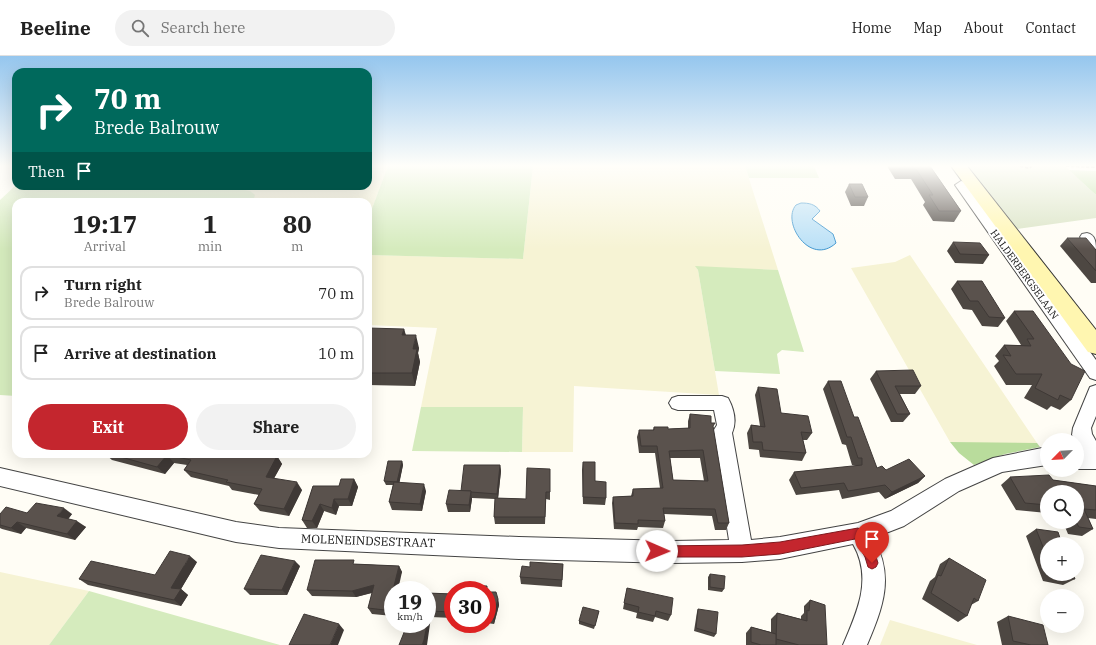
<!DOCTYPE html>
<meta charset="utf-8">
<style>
body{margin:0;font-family:"IBM Plex Serif",serif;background:#f2f2f2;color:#222;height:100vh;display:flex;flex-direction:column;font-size:15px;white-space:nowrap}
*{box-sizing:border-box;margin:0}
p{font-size:13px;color:#767676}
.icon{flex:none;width:22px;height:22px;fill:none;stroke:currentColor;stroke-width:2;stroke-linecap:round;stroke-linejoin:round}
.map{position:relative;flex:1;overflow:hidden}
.sheet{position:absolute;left:12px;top:142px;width:360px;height:260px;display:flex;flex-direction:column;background:#fff;border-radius:12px;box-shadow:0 4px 16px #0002}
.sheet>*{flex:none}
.banner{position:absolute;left:12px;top:12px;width:360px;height:122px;border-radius:12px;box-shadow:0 4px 16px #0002;background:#00695c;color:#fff;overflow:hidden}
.needle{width:26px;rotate:246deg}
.tools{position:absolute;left:1040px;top:377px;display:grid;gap:8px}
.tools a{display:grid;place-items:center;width:44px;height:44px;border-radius:50%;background:#fff;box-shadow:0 4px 16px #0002;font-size:20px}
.speed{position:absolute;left:384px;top:525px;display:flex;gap:8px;font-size:20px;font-weight:700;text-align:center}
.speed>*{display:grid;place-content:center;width:52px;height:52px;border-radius:50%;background:#fff;box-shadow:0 4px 16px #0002;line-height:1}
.speed small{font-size:10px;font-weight:400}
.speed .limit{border:6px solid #d22;background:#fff;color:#111}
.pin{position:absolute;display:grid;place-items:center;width:34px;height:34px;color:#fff;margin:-41px -17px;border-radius:50% 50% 50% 0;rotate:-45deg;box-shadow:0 0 4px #0007}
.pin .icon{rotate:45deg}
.me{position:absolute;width:44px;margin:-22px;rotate:91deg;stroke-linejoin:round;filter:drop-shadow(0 0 3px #0008)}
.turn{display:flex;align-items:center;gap:14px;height:84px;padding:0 16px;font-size:18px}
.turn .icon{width:52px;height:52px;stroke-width:2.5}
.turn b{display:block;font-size:28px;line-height:34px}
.then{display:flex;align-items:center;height:38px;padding:0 16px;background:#0003;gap:8px;font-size:15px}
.eta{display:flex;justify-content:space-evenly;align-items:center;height:68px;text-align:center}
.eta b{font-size:24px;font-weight:700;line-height:28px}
.cta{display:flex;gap:8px;margin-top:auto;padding:8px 16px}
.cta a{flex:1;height:46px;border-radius:24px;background:#c4262e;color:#fff;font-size:16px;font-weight:700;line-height:46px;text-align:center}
.cta a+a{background:#f2f2f2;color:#222}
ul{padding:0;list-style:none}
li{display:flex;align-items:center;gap:12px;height:54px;margin:0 8px 6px;padding:0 8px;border:2px solid #e0e0e0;border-radius:12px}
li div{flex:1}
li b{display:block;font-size:15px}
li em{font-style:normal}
header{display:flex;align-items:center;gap:24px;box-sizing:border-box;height:56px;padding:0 20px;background:#fff;border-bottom:1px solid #e0e0e0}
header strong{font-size:19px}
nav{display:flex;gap:22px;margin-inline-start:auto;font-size:14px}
.search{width:280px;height:36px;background:#f2f2f2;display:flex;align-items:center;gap:10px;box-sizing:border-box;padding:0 14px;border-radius:22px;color:#767676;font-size:15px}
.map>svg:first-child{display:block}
</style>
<header>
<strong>Beeline</strong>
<div class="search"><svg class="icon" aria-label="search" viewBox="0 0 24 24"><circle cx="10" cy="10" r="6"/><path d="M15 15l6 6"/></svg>Search here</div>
<nav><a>Home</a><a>Map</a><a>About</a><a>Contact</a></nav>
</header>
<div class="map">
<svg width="1096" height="589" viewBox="0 0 1096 589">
<rect width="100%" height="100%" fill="#fffdf5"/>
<!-- farmland -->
<g fill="#f6f3d4">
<polygon points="368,110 388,110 368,163 368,146 253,146 255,143 241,133 221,130 368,130"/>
<polygon points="533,110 745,110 778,214 696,211 698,214 719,339 574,330 573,396 522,396 523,351 421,351 437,272 368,269 368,199 523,203"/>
<polygon points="910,199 1037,387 1013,389 950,386 851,212 895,206"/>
<polygon points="0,516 89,535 49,589 0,589"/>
<polygon points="890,564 977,589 880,589"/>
</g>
<!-- green -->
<g fill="#d5ebbd">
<polygon points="388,110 533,110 523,203 368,199 368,163"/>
<polygon points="745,110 814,110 819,122 749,122"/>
<polygon points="16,129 221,130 250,135 255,139 253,146 16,146 16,340 0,339 0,144"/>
<polygon points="695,210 778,214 804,296 782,294 777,298 780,318 715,315 698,214"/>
<polygon points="421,351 523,351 522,396 412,395"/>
<polygon points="89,535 280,589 49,589"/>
</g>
<!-- forest -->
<g fill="#b9dc9c">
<polygon points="1068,114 1096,115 1096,139"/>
<polygon points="950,386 1037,387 1040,391 1005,398 974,409 959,397"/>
</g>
<!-- cemetery -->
<polygon fill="#d9e3c4" points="967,110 1065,110 1096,139 1096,162 1017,173"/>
<!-- water -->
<path fill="#b9e0f7" stroke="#3f96cf" d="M801 147C809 147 815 148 820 155L812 163 833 178 836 187C810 211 781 166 796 149Z"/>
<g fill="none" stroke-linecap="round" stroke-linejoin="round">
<defs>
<g id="street">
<polygon points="961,125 966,126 1096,304 1096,324 1090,322 955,129"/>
<path d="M1087 177C1096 179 1096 187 1096 197L1091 195 1080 181 1082 178Z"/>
<polygon points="1096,329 1096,360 1091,372 1092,378 1096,385 1096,413 1077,413 1077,395 1081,395 1077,384 1075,384 1072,379 1073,372 1090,331"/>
<path d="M678 340H722L728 342C734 353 737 366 732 377L751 484 780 481 858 467 891 455 945 423 993 402 1047 391V409L1002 416 959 435 904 470 873 482C895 520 883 551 867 589H843C857 556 873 523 853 488L780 503 742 506 672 507 519 503 279 492 236 486 0 430V412L236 466 279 472 519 481 672 485 729 484 712 377 717 369 714 354H678L672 352 669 347 672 342Z"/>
</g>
<polygon id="secondary" points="951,110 967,110 1096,274 1096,298 1088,296"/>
</defs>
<!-- street casing -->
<use href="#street" stroke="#444" stroke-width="2"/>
<!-- secondary casing -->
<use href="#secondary" stroke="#333" stroke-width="2"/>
<!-- path -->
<g stroke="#333" stroke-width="2" stroke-dasharray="3.5 1.5" stroke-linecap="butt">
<polyline points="1020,110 1029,112 1032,110"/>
<polyline points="1066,110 1096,111"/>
</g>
<!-- street -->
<use href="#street" fill="#fff" fill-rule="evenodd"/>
<!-- secondary -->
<use href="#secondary" fill="#fff6b0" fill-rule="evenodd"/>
</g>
<!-- wall -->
<g fill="#4d4742" fill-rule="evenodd">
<polygon points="887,110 930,110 961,155 954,166 933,165 923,149 925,146 911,123 895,123"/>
<polygon points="849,128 868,141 864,150 851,150 845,136"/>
<polygon points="1067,182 1096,194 1096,227 1091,227 1060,190"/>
<polygon points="953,186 989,199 983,208 955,207 947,195"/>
<polygon points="957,225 1005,262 998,271 982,270 972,254 963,253 951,233"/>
<polygon points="1014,255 1033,255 1071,344 1060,354 1051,350 1047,354 1024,342 1032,329 1006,329 994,310 999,305 995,300 1004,289 1021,289 1006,265"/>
<polygon points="404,273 406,279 419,292 418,297 420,306 415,330 368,329 368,274"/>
<polygon points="876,315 921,330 915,338 900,338 910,358 903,366 891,366 870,323"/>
<polygon points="828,325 854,361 877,412 886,414 925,420 918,427 885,443 879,436 842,443 839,434 796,439 789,424 794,416 857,410 852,409 846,389 842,388 823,333"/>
<polygon points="758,331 781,357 812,377 807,384 803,384 806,397 802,405 760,401 759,394 749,393 747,377 751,369 760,370 755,339"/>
<path d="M690 358 711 367 713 370 729 467 726 474H715L712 460 664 458 665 465 663 472 638 471 637 474 614 473 612 447 613 441 631 440 633 433 660 432 655 397H639L637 381 639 374H653L654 371 668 373 688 372V365ZM670 402H700L704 425 673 424Z"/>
<polygon points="105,398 227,398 229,399 277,400 282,408 274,422 302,434 289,460 260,455 254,448 259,439 232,434 229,430 191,421 184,414 187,409 174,407 165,418 112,404"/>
<polygon points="402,405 403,409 399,427 426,435 422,455 392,454 389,446 393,429 386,429 384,425"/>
<polygon points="583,406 595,425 606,442 605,449 583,448 582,414"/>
<polygon points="500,409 501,415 498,442 526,443 550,413 550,444 546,443 545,468 495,468 494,461 495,443 472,442 470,456 448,456 446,448 461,435"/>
<polygon points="1010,421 1053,424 1096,430 1096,463 1088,462 1093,473 1082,480 1068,478 1063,466 1077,466 1077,436 1047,436 1047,457 1016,454 1001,429"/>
<polygon points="354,423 358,431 352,450 339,450 336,459 324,455 317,472 307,472 302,464 313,430 339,430"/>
<polygon points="27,457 72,458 68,463 86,471 75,484 26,472 21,478 2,473 0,472 0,458"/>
<polygon points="1036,473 1047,488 1047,518 1073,518 1075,523 1063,529 1043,525 1026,480"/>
<polygon points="949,502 978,545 971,549 967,560 958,566 922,543 930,525 935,521 940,508"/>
<polygon points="197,506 181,533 188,539 181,550 88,529 79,523 155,519"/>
<polygon points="356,508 399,510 402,516 393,534 393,560 372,558 368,552 372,537 356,541 312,540 307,534"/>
<polygon points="563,508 562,531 521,528 520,521"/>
<polygon points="300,510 287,539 250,539 244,533"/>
<polygon points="710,518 724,533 722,536 708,534 708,521"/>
<polygon points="627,532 671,559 668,565 655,561 653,566 636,562 637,557 623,553"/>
<polygon points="487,534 498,543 499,549 494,568 487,567"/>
<polygon points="427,537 453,538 453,562 431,561 405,574"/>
<polygon points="810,544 827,589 746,589 746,577 751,571 771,576 771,563 777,557 801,563 801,560 804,557 804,550"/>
<polygon points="698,553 716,578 714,581 694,575 697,556"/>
<polygon points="599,555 594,573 579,568 579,565"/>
<polygon points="1008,560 1048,589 1002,589 997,566"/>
<polygon points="461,568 487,568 481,573 463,573"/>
</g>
<!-- shaded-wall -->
<g fill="#3f3936">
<polygon points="404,273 407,286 402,279"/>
<polygon points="416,279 419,292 418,297 420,306 415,330 412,317 413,293"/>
<polygon points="167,399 174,407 165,418 157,411"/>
<polygon points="277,400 282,408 271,428 266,421"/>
<polygon points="402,405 403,409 399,429 397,426"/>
<polygon points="500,409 501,415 498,443 497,438"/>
<polygon points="925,420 918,427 885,443 892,436"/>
<polygon points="354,423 358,431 352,450 348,443"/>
<polygon points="297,426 302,434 289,460 284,453"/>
<polygon points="424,428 426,435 422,455 420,448"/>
<polygon points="471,435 472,443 470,456 469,449"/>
<polygon points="334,443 339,450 336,459 332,452"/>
<polygon points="320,448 324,455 317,472 312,465"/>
<polygon points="64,452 72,458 66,466 57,460"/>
<polygon points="77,465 86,471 75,484 67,478"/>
<polygon points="17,466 26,472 21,478 11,472"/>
<polygon points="190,500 197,506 181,533 188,539 181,550 174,544 171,532"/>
<polygon points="295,505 300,510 287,539 282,534"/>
<polygon points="399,510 402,516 398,534 394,530"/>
<polygon points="374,529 378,535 356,541 352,535"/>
<polygon points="498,543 499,549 494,568 493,562"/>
<polygon points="429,555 431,561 427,589 422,589 427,568"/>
<polygon points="339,568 344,574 338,589 330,589"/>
<polygon points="480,568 487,568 481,573"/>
</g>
<!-- building -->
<g fill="#5a524d" stroke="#3f3936" fill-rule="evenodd">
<polygon points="898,110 930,110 961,155 939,155 929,139 933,139 916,113 900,113"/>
<polygon points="849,128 862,128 868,141 855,141"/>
<polygon points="1067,182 1086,182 1096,194 1096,215"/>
<polygon points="953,186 980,187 989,199 960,198"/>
<polygon points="957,225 982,225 1005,262 989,261 978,245 970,245"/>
<polygon points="1014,255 1033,255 1071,308 1085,315 1071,344 1060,339 1058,344 1035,332 1042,318 1016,318 1003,299 1011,300 1004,289 1031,290 1027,283 1034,283"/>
<polygon points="368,272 404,273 402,279 416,279 413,293 417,293 412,317 368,317"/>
<polygon points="913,314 921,330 895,330 910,358 897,358 876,315"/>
<polygon points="828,325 841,325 854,361 858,361 877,412 882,410 886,414 909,403 925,420 892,436 885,429 848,435 844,427 801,432 794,416 862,409 862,402 858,402 851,381 847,381"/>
<polygon points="758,331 777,333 781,357 808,360 812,377 801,376 806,397 763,394 762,386 753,386 751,369 765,371"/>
<path d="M690 358 711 360V367H715L713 370 729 467H718L715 453 663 452 665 465 638 464V468L615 467 613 441 633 440V433L663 432 657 390H641L639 374H654V371H668V373L690 372ZM703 394 708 425 673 424 669 395Z"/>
<polygon points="110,398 227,398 229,399 230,398 267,398 277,400 266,421 297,426 284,453 254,448 262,433 226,426 228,424 184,414 191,404 167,399 157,411"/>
<polygon points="388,405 402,405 397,426 384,425"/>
<polygon points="583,406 595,406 595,425 606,426 606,442 583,441"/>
<polygon points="464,409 500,409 497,438 471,436 471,435 461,435"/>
<polygon points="527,412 550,413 550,436 546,436 545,461 494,461 495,442 526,443"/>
<polygon points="1049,419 1053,424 1096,430 1096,454 1084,453 1093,473 1079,471 1076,466 1077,466 1077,436 1047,436 1047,449 1025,447 1010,421"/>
<polygon points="341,423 354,423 348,443 334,443 332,452 320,448 312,465 302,464 313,430 339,430"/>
<polygon points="394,426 424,428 420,448 389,446"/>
<polygon points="449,434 471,435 469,449 446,448"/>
<polygon points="36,447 64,452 57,460 77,465 67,478 17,466 11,472 0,469 0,458 6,451 27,457"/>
<polygon points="1036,473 1058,476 1062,488 1047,488 1047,501"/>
<polygon points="170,495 190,500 171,532 181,533 174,544 79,523 91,505 155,519"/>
<polygon points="261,499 295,505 282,534 244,533"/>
<polygon points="949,502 986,524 978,545 974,542 967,560 931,537 938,519 941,520"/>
<polygon points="315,504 354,504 353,508 399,510 394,530 403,531 402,534 393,534 393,555 368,552 374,529 352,535 307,534"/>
<polygon points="530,506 563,508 562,524 520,521 522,510 530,511"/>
<polygon points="710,518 725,520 724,533 710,531"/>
<polygon points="1054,518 1073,518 1075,523 1054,519"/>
<polygon points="466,529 487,530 487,534 465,534"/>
<polygon points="627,532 673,542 671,559 656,555 655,560 638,556 639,551 624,547"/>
<polygon points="487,536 496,536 498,543 493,562 487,562"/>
<polygon points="427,537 453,538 453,556 429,555 427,565"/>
<polygon points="810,544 825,549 827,589 799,589 776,583 777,557 807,565 807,554 809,555"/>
<polygon points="583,551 599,555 595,570 579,565"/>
<polygon points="698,553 718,556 716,578 696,572"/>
<polygon points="304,558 339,568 330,589 289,589"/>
<polygon points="1008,560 1043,569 1048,589 1031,589 1013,585"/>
<polygon points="406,568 427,568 424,584 422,589 399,589 405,574"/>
<polygon points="751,571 776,578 776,589 761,589 751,586"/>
</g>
<!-- sky -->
<linearGradient id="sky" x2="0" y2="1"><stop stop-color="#95c6ee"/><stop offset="0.57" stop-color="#fffefa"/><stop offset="1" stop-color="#fffefa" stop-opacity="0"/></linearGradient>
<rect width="1096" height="193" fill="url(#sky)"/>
<!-- route -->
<path fill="#c4262e" stroke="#7f191e" d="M858 472C868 476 875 497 878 507L876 511 872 513 868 511 865 501 855 483 780 498 742 501H657L653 499 651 495 653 491 657 490 742 489 780 486Z"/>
<g text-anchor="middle" stroke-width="4" stroke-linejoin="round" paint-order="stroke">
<!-- street labels -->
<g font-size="10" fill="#111" stroke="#fff">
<text transform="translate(1025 218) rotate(54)" y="4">HALDERBERGSELAAN</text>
</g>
<!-- near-street labels -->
<g font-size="12" fill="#111" stroke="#fff">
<text transform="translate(368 485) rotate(2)" y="4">MOLENEINDSESTRAAT</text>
</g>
</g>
</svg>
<div class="tools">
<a><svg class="needle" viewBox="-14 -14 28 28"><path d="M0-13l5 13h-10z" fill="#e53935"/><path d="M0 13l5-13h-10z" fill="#767676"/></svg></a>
<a><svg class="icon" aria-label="search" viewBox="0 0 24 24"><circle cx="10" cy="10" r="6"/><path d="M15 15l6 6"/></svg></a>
<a>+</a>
<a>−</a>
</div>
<div class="speed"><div>19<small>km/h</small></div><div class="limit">30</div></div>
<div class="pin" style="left:872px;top:507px;background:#d93025"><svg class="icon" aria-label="arrive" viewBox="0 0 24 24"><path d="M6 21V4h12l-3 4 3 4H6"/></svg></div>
<svg class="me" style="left:657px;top:495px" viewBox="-20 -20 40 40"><circle r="19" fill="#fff"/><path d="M0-13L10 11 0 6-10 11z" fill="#c4262e"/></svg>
<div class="banner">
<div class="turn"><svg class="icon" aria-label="right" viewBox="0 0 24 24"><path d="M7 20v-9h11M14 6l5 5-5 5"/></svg><div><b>70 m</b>Brede Balrouw</div></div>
<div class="then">Then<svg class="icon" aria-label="arrive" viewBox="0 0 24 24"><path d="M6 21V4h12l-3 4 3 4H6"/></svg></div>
</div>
<section class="sheet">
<div class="eta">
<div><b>19:17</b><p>Arrival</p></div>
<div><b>1</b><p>min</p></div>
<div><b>80</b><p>m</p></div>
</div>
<ul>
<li><svg class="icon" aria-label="right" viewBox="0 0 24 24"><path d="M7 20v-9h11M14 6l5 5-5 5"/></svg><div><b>Turn right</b><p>Brede Balrouw</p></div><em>70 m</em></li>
<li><svg class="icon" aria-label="arrive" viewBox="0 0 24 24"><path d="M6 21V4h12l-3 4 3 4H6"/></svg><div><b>Arrive at destination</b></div><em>10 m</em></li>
</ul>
<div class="cta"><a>Exit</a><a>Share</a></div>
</section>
</div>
